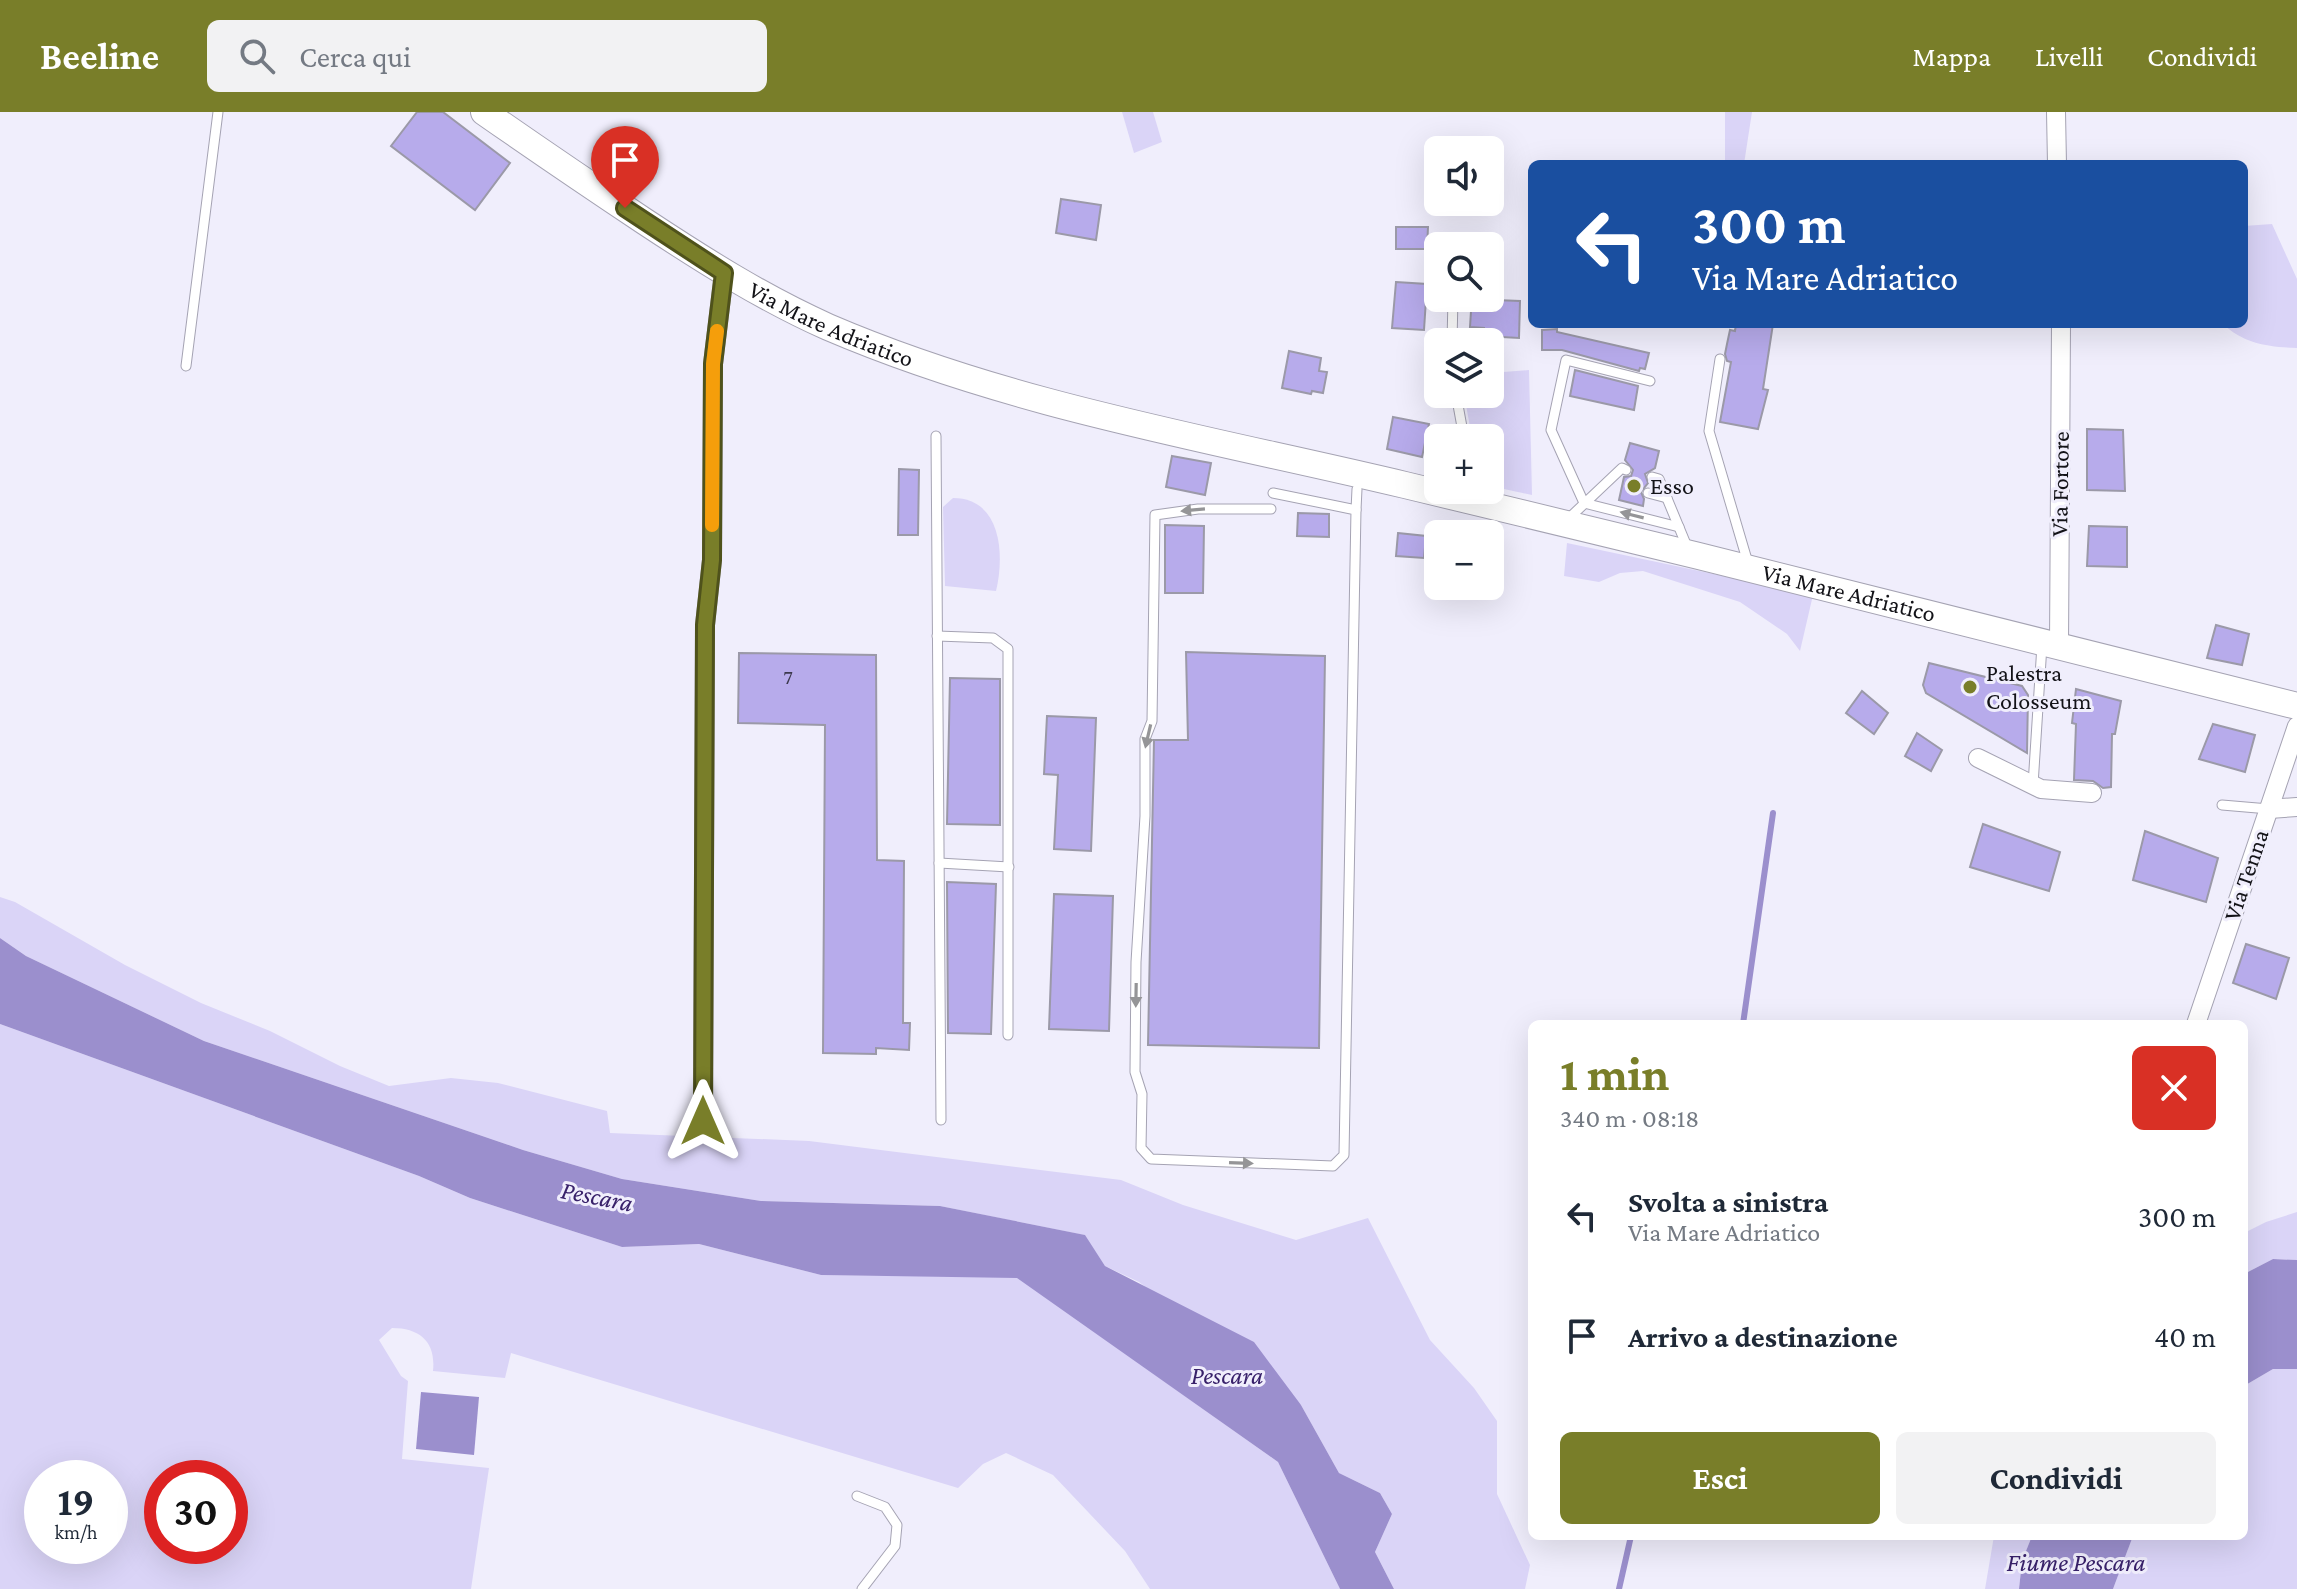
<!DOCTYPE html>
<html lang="it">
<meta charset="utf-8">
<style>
body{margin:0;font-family:"Crimson Pro",serif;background:#f2f2f3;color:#1f2937;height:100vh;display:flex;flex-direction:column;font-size:30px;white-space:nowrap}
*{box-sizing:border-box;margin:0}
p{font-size:26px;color:#747a83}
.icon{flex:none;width:44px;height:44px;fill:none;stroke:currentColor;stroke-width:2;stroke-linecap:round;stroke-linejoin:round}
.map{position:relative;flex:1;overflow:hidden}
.details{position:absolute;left:1528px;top:908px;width:720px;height:520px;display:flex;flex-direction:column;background:#fff;border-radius:12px;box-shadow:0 8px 32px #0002}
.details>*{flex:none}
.banner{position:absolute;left:1528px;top:48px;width:720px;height:168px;border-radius:12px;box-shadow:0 8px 32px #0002;background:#1a4fa0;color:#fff;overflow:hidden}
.tools{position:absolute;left:1424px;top:24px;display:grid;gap:16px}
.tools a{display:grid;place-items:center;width:80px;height:80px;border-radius:12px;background:#fff;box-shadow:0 8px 32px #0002;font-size:40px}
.speed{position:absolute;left:24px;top:1348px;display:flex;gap:16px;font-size:40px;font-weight:700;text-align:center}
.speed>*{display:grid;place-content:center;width:104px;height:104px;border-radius:50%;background:#fff;box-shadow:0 8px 32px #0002;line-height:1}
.speed small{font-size:20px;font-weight:400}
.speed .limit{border:12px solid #d22;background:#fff;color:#111}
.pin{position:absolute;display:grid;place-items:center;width:68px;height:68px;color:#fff;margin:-82px -34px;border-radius:50% 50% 50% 0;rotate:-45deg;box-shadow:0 0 8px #0007}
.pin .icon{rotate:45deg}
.me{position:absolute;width:88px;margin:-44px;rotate:0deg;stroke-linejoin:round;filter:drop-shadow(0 0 6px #0008)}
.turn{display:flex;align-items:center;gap:28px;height:168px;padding:0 32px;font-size:36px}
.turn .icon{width:104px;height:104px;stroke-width:2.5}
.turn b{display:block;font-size:56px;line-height:68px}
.round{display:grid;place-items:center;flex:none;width:84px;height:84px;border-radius:12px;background:#f2f2f3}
.overview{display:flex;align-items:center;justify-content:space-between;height:136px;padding:0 32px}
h1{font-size:48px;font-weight:700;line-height:60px;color:#797e29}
.button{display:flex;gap:16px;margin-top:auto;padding:16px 32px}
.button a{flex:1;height:92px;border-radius:12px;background:#797e29;color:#fff;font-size:32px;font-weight:700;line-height:92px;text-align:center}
.button a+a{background:#f2f2f3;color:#1f2937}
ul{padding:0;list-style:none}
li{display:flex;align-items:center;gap:24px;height:120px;padding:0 32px}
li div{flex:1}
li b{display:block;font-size:30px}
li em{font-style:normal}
header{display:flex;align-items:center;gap:48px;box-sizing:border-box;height:112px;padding:0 40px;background:#797e29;color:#fff}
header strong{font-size:38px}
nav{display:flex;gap:44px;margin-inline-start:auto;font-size:28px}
.search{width:560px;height:72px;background:#f2f2f3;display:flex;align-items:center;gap:20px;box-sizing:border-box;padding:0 28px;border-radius:12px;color:#747a83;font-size:30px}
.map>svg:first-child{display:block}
</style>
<header>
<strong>Beeline</strong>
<div class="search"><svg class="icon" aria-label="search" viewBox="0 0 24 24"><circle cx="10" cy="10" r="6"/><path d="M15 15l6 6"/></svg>Cerca qui</div>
<nav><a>Mappa</a><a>Livelli</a><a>Condividi</a></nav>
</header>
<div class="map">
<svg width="2297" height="1477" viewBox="0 0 2297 1477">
<rect width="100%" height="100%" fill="#f0eefc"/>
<!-- green -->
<g fill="#dad4f7" fill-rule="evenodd">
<polygon points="1122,0 1153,0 1162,30 1134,41"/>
<polygon points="1725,0 1752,0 1744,52 1725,52"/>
<path d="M2272 112 2297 167V236C2269 235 2244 232 2223 212H2244V114Z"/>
<polygon points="1529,258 1532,383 1490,374 1490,326 1472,326 1464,282 1490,282 1490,261"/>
<path d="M953 386C1001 386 1005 442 996 479L945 474 943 395Z"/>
<polygon points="1567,431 1813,483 1800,539 1787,522 1740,490 1643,459 1620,461 1599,470 1564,464"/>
<polygon points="0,785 15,790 125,853 201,891 270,919 340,954 389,974 451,966 498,971 607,999 610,1021 809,1029 1121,1068 1183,1093 1296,1128 1368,1106 1430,1228 1474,1276 1497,1309 1497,1382 1530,1453 1525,1477 1394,1477 1375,1440 1392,1402 1380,1381 1339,1361 1301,1293 1139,1170 1105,1154 1084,1123 940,1094 761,1089 622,1067 523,1038 204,929 26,844 0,826"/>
<path d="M0 912 419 1064 470 1086 622 1135 699 1132 821 1163 1017 1165 1278 1350 1340 1477H1150L1125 1439 1053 1363 1006 1341 983 1352 958 1376 511 1241 505 1266 433 1259C436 1231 421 1216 392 1216L379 1228 401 1264 408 1269 402 1347 489 1356 471 1477H0ZM42 1366H110V1434H42ZM162 1366H230V1434H162Z"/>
<polygon points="2297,1100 2297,1148 2273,1147 2244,1162 2244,1121 2266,1110"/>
<polygon points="2273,1257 2297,1257 2297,1477 2113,1477 2133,1424 2244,1424 2244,1274"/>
<polygon points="1994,1424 2032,1424 2022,1449 2019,1477 1985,1477"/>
</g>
<!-- water -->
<g fill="#9b8fcd">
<polygon points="0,826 26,844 204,929 523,1038 622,1067 761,1089 940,1094 1085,1123 1105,1154 1254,1230 1301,1293 1339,1361 1380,1381 1392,1402 1375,1440 1394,1477 1340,1477 1278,1350 1017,1166 821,1163 699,1132 622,1135 470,1086 419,1064 0,912"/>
<polygon points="2273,1147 2297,1148 2297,1257 2273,1257 2244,1274 2244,1162"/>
<polygon points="421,1280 479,1285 474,1343 416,1337"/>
<polygon points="2032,1424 2133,1424 2113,1477 2019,1477 2022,1449"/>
</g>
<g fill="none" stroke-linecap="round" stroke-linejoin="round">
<!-- stream -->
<g stroke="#9b8fcd" stroke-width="6">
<polyline points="1743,912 1773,701"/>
<polyline points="1619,1477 1631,1424"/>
</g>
</g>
<!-- building -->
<g fill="#b7abeb" stroke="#9b99a8" stroke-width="2">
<polygon points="417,0 443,0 510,51 475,98 391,34"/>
<polygon points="1061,87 1101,93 1096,128 1056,121"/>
<polygon points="1396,115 1428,115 1427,137 1396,137"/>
<polygon points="1396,170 1427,172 1424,218 1392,216"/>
<polygon points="1495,188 1520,189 1519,226 1484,224 1484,216 1470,215 1471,199 1494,199"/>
<polygon points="1736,212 1773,212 1763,277 1768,278 1758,317 1720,310 1731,250 1727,249 1725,242 1727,232 1730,218 1735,219"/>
<polygon points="1557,217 1557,220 1649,241 1645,257 1640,256 1639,259 1562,238 1542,238 1542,218"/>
<polygon points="1289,239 1321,246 1319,259 1327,260 1323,281 1312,279 1311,282 1282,276"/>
<polygon points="1575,258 1638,274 1634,298 1570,284"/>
<polygon points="1393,305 1429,312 1422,345 1387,337"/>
<polygon points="2087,317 2123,318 2125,379 2087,378"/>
<polygon points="1630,331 1659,339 1655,356 1645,362 1648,371 1641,380 1644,387 1643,394 1619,388 1624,365 1631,364 1633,358 1625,348"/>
<polygon points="1172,344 1211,351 1205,383 1166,375"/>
<polygon points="899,357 919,358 918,423 898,423"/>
<polygon points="1298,401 1329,402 1329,425 1297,424"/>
<polygon points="1165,413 1204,414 1203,481 1165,481"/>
<polygon points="2089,414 2127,415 2127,455 2087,454"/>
<polygon points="1398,421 1426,424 1424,446 1396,444"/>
<polygon points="2216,513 2249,522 2242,553 2207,546"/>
<polygon points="1186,540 1325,544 1319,936 1148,933 1154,628 1188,628"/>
<polygon points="739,541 876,543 877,748 904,749 903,911 910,911 909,938 876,936 876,942 823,941 825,613 738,611"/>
<polygon points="1929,551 2022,574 2028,583 2027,641 1926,581 1923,573"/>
<polygon points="950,566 1000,567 1000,713 947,712"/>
<polygon points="2076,577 2121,589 2115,622 2112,622 2111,675 2103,676 2093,669 2074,668 2076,612 2072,611"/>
<polygon points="1862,579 1888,601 1874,622 1846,601"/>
<polygon points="1047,604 1096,606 1091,739 1054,737 1058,663 1044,662"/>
<polygon points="2213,612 2255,623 2245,660 2199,647"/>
<polygon points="1917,621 1942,638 1931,659 1905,644"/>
<polygon points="1983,712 2060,740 2049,779 1970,755"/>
<polygon points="2145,719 2218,746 2206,790 2133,768"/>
<polygon points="947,770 996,772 991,922 948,921"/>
<polygon points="1054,782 1113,784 1109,919 1049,917"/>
<polygon points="2246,832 2289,846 2276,887 2233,871"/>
</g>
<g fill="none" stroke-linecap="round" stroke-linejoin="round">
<defs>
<g id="lane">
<polyline points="1452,230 1453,186"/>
<polyline points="1720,247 1709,319 1748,451"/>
<polyline points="186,254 218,0"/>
<polyline points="1650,269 1566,248 1551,318 1584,391 1679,415"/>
<polyline points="1456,282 1464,326"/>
<polyline points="936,324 941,1008"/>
<polyline points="1652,365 1659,367 1688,437"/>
<polyline points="1648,381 1667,386"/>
<polyline points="1271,397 1198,397 1155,403 1152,609 1145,627 1145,704 1136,850 1135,960 1142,982 1141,1036 1151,1047 1333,1054 1344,1043 1356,398 1273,381"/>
<polyline points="1356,398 1357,377"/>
<polyline points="1566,409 1622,356 1626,358"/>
<polyline points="937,524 993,526 1008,537 1008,923"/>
<polyline points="2033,673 2042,533"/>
<polyline points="2222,693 2269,697"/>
<polyline points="939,751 1009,755"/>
<polyline points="857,1384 885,1395 897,1413 895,1434 862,1477"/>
</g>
<g id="street">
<polyline points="2056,0 2057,52"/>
<polyline points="2059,533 2061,212"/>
<polyline points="1978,646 2041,677 2092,681"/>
<polyline points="2269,697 2297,695"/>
<polyline points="2196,912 2297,614"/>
<polyline points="703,1009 705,513 712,448 713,252 724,161"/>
</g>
<g id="secondary">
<path id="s1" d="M484 0C537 37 590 73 644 109 703 148 763 186 828 215 1012 294 1212 327 1405 373 1703 444 2001 518 2297 594"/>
</g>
</defs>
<!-- lane casing -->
<use href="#lane" stroke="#a5a3b3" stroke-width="11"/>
<!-- street casing -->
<use href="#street" stroke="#a5a3b3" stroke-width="20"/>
<!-- secondary casing -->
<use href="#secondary" stroke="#a5a3b3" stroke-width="28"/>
<!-- lane -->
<use href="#lane" stroke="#fff" stroke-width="9"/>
<!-- street -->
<use href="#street" stroke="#fff" stroke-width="18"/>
<!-- secondary -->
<use href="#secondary" stroke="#fff" stroke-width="26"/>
</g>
<!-- one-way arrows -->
<defs><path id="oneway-solid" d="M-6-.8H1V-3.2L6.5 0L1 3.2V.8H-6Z" transform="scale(2)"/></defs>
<g fill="#959597">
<use href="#oneway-solid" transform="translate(1193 398) rotate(175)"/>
<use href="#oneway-solid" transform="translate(1632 403) rotate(-166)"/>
<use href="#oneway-solid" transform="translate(1148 624) rotate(103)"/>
<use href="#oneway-solid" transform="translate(1136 883) rotate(91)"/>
<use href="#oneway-solid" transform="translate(1241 1051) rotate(2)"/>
</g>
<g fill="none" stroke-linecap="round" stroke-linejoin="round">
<defs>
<polyline id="route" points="625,96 724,161 713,252 712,448 705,513 703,1009"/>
</defs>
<!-- route casing -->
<use href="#route" stroke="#4f521b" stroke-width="20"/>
<!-- route -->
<use href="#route" stroke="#797e29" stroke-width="14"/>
<!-- slow -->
<polyline stroke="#f59e0b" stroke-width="14" points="712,413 713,252 717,219"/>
</g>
<!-- markers -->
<g fill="#797e29" stroke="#f0eefc" stroke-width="3">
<circle cx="1634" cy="374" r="8"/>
<circle cx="1970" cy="575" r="8"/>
</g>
<g text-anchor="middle" stroke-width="6" stroke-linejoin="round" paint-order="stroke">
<!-- number labels -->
<g font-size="20" fill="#3c394d">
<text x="788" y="572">7</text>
</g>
<!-- street labels -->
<g font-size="24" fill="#131318" stroke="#f0eefc">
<text dy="8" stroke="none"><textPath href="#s1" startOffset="408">Via Mare Adriatico</textPath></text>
<text transform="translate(2060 372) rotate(-89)" y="8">Via Fortore</text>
<text dy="8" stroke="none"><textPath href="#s1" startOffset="1462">Via Mare Adriatico</textPath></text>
<text transform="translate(2246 763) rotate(-71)" y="8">Via Tenna</text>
</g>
<!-- poi labels -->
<g font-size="24" fill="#131318" stroke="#f0eefc" text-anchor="start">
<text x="1650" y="382">Esso</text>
<text x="1986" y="569">Palestra<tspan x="1986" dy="28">Colosseum</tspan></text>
</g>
<!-- water labels -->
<g font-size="26" font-style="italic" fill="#38216a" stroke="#f0eefc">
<text transform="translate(597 1084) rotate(11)" y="9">Pescara</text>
<text x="1227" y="1272">Pescara</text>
<text x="2076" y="1459">Fiume Pescara</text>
</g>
</g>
</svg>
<div class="tools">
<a><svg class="icon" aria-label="sound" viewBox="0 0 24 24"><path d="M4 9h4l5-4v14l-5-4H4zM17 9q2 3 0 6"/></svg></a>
<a><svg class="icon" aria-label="search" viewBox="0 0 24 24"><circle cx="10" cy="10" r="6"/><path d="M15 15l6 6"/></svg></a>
<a><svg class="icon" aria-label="layers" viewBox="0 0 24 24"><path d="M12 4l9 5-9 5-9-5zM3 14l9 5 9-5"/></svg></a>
<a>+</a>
<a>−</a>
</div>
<div class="speed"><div>19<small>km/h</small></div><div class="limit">30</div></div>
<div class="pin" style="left:625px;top:96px;background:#d93025"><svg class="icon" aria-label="arrive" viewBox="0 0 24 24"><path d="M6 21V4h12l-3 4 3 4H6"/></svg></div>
<svg class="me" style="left:703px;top:1009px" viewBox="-20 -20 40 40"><path d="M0-17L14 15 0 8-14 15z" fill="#797e29" stroke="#fff" stroke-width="4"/></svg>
<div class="banner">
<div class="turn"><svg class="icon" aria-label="left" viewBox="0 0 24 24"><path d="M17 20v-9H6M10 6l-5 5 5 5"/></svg><div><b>300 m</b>Via Mare Adriatico</div></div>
</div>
<section class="details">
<div class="overview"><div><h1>1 min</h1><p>340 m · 08:18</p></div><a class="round" style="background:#d93025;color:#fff"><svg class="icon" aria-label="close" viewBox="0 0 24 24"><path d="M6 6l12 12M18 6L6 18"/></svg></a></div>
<ul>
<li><svg class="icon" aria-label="left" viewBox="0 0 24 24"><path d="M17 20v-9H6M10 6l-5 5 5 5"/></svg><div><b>Svolta a sinistra</b><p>Via Mare Adriatico</p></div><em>300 m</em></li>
<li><svg class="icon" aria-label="arrive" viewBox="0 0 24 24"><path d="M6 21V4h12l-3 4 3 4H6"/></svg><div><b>Arrivo a destinazione</b></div><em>40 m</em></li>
</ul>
<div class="button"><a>Esci</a><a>Condividi</a></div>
</section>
</div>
